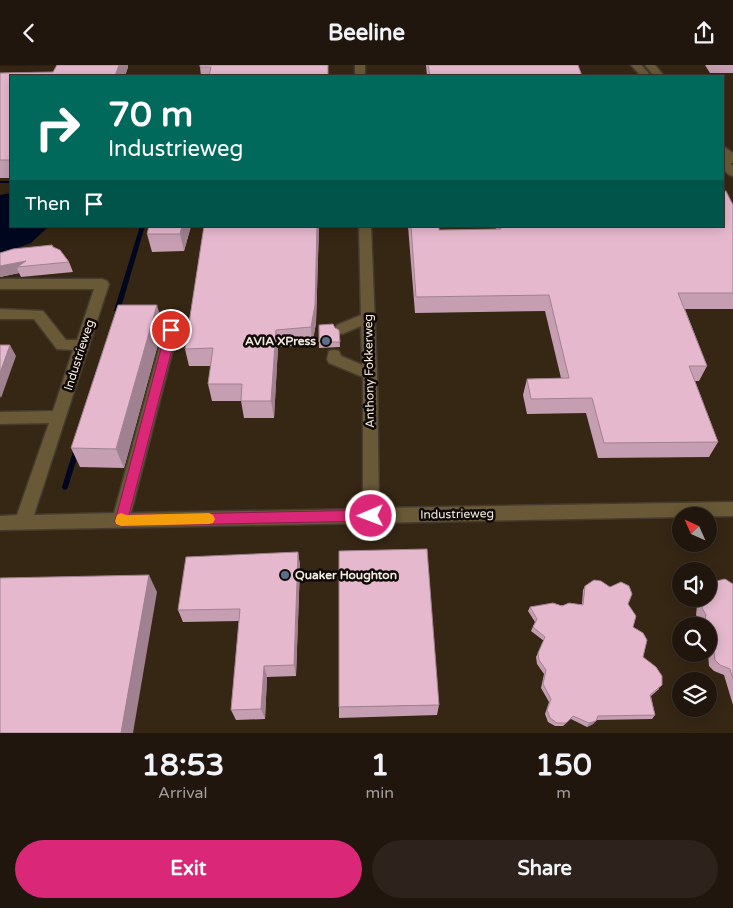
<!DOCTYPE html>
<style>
body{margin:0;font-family:"Varela Round",sans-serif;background:#2d231c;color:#f1f3f6;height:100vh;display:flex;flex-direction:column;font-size:19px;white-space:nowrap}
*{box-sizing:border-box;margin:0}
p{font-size:16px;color:#a29f9e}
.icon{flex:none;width:28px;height:28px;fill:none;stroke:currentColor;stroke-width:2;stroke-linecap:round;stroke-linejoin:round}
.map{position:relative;height:668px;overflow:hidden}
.details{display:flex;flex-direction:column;background:#20160e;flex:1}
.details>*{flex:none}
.top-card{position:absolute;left:10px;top:10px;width:714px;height:152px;border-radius:0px;box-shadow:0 2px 12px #0003,0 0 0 1px #3d352e;background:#00695c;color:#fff;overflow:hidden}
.needle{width:32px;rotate:315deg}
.controls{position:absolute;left:672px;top:442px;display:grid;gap:10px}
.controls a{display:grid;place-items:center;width:45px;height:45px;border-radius:50%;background:#20160e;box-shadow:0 2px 12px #0003,0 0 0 1px #3d352e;font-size:25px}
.pin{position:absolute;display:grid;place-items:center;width:42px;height:42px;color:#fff;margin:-21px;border:2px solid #fff;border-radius:50%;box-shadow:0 1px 5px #0007}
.me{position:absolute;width:55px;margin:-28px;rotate:269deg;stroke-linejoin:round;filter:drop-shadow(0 0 4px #0008)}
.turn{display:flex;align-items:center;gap:18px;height:105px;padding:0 15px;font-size:22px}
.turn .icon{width:65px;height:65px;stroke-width:2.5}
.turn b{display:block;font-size:35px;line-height:42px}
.then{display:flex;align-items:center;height:48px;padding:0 15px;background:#0003;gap:10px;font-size:19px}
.eta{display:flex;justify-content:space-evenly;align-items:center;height:85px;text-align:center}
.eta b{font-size:30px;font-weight:700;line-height:35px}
.button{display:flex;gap:10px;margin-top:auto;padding:10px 15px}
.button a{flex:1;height:58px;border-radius:30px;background:#db2777;color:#fff;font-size:20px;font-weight:700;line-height:58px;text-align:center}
.button a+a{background:#2d231c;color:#f1f3f6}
header{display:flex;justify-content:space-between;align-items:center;height:65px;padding:0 15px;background:#20160e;font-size:22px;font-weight:700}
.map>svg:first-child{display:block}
</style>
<header><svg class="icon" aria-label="back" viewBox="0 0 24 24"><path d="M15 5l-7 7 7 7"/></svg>Beeline<svg class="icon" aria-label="share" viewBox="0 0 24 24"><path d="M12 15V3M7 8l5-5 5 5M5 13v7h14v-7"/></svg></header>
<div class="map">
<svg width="733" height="668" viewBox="0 0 733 668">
<rect width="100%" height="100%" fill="#2a1e12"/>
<!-- built -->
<path fill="#362614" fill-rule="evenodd" d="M68 0H733V668H0V1ZM11 11H722V161H11ZM681 451H709V479H681ZM681 506H709V534H681ZM681 561H709V589H681ZM681 616H709V644H681Z"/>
<!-- water -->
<polygon fill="#00071f" points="11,128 11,161 49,161 31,178 0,189 0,130"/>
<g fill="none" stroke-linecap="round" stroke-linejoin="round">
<!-- stream -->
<g fill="#00071f" fill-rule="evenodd">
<rect x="0" y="116" width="11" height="2"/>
<polygon points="140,161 145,161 120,246 117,248 114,246"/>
<polygon points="77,380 79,381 80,383 68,422 67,424 65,425 63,424 62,422 74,383 75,381"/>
</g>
<defs>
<g id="minor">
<rect x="355" y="0" width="10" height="11"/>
<polygon points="631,0 641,0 651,11 641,11"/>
<polygon points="645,0 655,0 664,11 654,11"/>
<polygon points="722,80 733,88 733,98 730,98 733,101 733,111 729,110 722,103 722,93 725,93 722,90"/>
<polygon points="359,161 371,161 377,309 379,443 733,437 733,451 0,465 0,451 17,450 49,358 0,359 0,347 53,346 73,285 57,284 34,254 0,254 0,244 43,246 66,275 77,275 94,224 0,224 0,214 102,214 107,216 109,219 34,450 114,448 164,265 166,261 176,261 178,265 131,448 363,444 363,312 329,298 327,294 329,286 334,285 339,286 341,291 362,300 361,261 342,269 337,268 335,264 337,260 361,250"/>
</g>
</defs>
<!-- minor casing -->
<use href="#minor" stroke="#463b2f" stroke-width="3"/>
<!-- minor -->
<use href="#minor" fill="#695937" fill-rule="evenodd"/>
</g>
<!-- wall -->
<g fill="#c59eb1">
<polygon points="57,0 128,0 128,2 125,11 11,11 11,113 0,113 0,8 53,7"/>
<polygon points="298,0 328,11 201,11 200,2"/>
<polygon points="426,0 428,0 582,11 427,11"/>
<polygon points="705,0 733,0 733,8 710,8"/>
<polygon points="733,140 733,244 685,244 707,301 699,316 695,316 718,377 709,392 598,393 586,348 527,349 523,330 527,314 561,313 545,246 415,248 408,161 439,161 439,165 496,164 495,161 722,161"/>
<polygon points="149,161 191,161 184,186 152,187 147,169"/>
<polygon points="204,161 319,161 316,258 312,280 278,282 274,353 244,353 241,336 212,336 208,319 211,301 189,301 185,284"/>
<polygon points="53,183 69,197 73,207 21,212 19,208 0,212 0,188"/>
<polygon points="163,261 124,403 80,402 71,383"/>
<polygon points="335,263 339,265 340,282 319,283 319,277"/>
<polygon points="298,487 300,501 296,611 267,612 265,654 236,655 231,645 239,556 183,557 178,545"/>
<polygon points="585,521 628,539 633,562 643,592 659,624 651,631 655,650 652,654 596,655 593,659 587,662 571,654 563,661 555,661 548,657 545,649 549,637 541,623 544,609 537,599 536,592 544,576 531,566 535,557 528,546 530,542 582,539 583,525"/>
<polygon points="732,533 733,534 733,640 724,610 714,606 709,601 708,589 709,589 709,561 700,561 701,556 696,550 697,541 690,537 688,534"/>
<polygon points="439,640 437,650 339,653 339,642"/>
</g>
<!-- shaded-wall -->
<g fill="#a08190">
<polygon points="119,0 128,0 128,2 125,11 115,11"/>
<polygon points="182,161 191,161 184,186 180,169"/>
<polygon points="317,161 319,161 316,258 312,280 311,262"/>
<polygon points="26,196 17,202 19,208 0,212 0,201"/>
<polygon points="157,240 163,261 124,403 116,384"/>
<polygon points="276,265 278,282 274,353 271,336"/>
<polygon points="10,280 16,291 1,333 0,331 0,308"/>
<polygon points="298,487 300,501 296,611 294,600"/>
<polygon points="149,510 157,527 133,668 121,668"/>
<polygon points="264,601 267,612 265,654 261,644"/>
<polygon points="596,656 593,659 587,662 589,658"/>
</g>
<!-- building -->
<g fill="#e5b8ce" stroke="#a08190">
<polygon points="57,0 119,0 115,11 11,11 11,95 0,95 0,8 53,7"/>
<polygon points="200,0 328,0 328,11 209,11 211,2 200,2"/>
<polygon points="428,0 578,0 582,11 430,11"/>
<polygon points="722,126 726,126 733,140 733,228 678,228 707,301 689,301 718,377 604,378 592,333 531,334 527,314 569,313 549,230 416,232 411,161 439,161 439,165 501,164 501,161 722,161"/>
<polygon points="149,161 182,161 180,169 147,169"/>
<polygon points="204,161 317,161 315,240 311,262 276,265 271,336 241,336 242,319 208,319 213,283 185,284"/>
<polygon points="52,180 53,182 60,185 69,197 17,202 26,196 0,201 0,188 13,184"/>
<polygon points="118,240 157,240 116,384 71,383"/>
<polygon points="333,259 335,263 339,265 340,277 319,277 319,260"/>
<polygon points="0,280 10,280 0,308"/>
<polygon points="427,484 439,640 339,642 339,486"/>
<polygon points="298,487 294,600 264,601 261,644 231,645 240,544 178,545 186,492"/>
<polygon points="149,510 121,668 0,668 0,513"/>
<polygon points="725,514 733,519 733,614 730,604 720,600 715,595 713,578 709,573 709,561 704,561 706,550 702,543 702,534 701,534 709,534 709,516 712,517"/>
<polygon points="594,515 601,516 610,522 621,517 629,521 632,529 628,539 636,551 633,562 643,568 647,575 643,592 656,602 662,611 662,620 650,630 655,650 598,651 596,656 589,658 573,651 566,658 557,658 550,653 547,645 551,634 543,619 546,605 539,595 538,588 545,572 533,562 537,554 530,542 553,538 562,541 569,538 583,540 585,521"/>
</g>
<!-- route -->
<polygon fill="#db2777" stroke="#8e194d" points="171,261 177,265 129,450 371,445 376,447 378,451 376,455 371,456 121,461 116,459 115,456 166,265"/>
<!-- slow -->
<polygon fill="#f59e0b" points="121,448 126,450 209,448 213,450 215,454 213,458 209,459 121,461 116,459 115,456 117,450"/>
<!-- markers -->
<g fill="#5c6f8a" stroke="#0f0905" stroke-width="2">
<circle cx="326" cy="276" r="5"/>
<circle cx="285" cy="510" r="5"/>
</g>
<g text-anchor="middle" stroke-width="5" stroke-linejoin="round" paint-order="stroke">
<!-- poi labels -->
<g font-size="12" font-weight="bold" fill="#f3eae2" stroke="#0f0905" text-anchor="end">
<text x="316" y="280">AVIA XPress</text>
<text x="295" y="514" text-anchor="start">Quaker Houghton</text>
</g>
<!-- street labels -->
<g font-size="12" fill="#f3eae2" stroke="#0f0905">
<text transform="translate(79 290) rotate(-72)" y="4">Industrieweg</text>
<text transform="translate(369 306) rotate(-91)" y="4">Anthony Fokkerweg</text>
<text transform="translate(457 449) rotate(-1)" y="4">Industrieweg</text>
</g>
</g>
</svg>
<div class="controls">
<a><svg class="needle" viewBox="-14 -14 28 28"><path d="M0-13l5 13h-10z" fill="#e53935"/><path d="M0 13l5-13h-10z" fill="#a29f9e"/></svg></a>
<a><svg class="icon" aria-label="sound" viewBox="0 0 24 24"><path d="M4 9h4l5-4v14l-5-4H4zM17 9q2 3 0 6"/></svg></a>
<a><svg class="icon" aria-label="search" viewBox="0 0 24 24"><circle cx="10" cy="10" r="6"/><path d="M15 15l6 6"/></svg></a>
<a><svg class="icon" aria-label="layers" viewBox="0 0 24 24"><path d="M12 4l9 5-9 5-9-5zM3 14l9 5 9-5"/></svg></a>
</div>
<div class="pin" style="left:171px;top:265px;background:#d93025"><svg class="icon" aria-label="arrive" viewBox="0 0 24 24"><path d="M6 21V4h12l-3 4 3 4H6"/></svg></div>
<svg class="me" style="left:371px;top:451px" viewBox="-20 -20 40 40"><circle r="17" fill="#db2777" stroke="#fff" stroke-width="3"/><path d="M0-11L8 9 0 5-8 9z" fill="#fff"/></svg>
<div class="top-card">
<div class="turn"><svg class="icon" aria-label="right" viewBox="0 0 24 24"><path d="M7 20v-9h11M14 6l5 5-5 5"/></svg><div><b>70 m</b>Industrieweg</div></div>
<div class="then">Then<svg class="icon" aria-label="arrive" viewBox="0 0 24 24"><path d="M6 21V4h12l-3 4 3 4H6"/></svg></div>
</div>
</div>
<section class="details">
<div class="eta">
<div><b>18:53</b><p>Arrival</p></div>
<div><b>1</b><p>min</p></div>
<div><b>150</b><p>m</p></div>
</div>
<div class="button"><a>Exit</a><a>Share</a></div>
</section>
